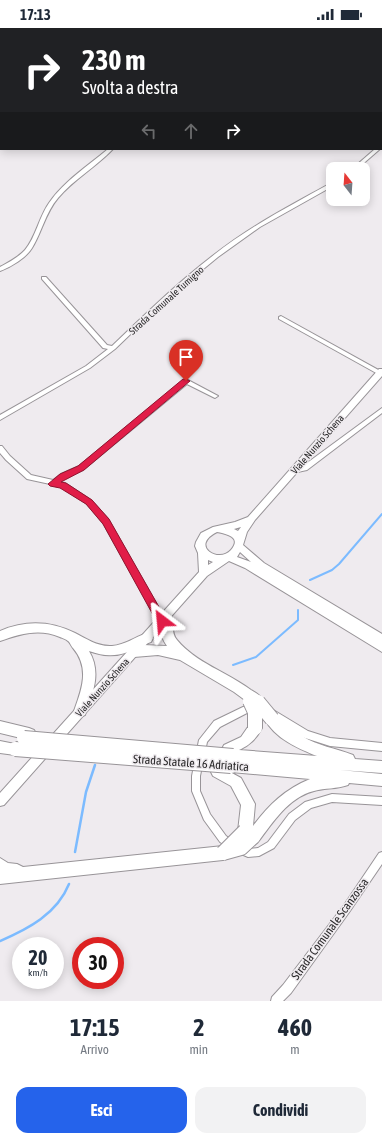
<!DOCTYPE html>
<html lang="it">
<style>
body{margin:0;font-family:"Asap Condensed",sans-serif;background:#f2f2f3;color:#1f2937;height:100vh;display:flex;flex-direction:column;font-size:15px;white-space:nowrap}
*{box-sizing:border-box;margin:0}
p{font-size:13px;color:#747a83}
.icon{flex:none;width:22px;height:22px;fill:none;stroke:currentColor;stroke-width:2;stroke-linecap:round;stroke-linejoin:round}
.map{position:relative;height:973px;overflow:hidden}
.details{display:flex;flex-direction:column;background:#fff;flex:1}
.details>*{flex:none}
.top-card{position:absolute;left:0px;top:0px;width:382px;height:122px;box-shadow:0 2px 10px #0003;background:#202124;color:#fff;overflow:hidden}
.needle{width:26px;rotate:343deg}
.tools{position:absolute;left:326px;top:134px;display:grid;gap:8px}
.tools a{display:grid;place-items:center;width:44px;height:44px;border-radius:8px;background:#fff;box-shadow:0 2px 10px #0003;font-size:20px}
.speed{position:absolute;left:12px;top:909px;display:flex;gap:8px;font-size:20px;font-weight:700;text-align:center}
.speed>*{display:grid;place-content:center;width:52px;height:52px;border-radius:50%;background:#fff;box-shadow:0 2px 10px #0003;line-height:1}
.speed small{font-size:10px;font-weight:400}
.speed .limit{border:6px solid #d22;background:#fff;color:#111}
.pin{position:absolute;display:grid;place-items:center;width:34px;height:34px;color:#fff;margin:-41px -17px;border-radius:50% 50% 50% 0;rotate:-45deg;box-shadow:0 0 4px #0007}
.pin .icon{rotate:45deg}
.me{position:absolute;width:44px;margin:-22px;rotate:331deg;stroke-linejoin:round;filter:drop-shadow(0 0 3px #0008)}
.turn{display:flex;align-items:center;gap:14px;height:84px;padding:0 16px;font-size:18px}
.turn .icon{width:52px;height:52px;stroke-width:2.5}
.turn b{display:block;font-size:28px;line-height:34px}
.lanes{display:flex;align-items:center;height:38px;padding:0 16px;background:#0003;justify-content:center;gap:20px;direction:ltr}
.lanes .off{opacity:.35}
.eta{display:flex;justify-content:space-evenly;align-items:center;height:68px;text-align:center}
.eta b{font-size:24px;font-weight:700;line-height:28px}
.cta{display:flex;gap:8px;margin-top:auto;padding:8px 16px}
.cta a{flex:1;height:46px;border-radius:12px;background:#2563eb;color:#fff;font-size:16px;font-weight:700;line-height:46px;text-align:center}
.cta a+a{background:#f2f2f3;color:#1f2937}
.status{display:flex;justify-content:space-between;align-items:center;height:28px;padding:0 20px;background:#fff;direction:ltr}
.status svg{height:11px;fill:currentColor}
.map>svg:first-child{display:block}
</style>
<div class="status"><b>17:13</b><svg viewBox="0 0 49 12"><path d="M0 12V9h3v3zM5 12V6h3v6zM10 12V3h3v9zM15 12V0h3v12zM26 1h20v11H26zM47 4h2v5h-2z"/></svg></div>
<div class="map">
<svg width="382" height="973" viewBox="0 0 382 973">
<rect width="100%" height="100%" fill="#efebef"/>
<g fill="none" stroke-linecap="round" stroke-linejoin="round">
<!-- stream-far1 -->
<g stroke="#7cbbff" stroke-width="2">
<polyline points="310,552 332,542 339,536 382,486"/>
<polyline points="233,637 256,629 298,592 298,582"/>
</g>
<!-- stream -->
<g stroke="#7cbbff" stroke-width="2.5">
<polyline points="75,824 86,764 95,737"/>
<path d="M0 913C28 901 57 886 69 856"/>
</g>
<defs>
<g id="minor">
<rect x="164" y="0" width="4" height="1"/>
<path d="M108 121H113C96 139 74 151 58 170 45 185 42 204 32 220 26 230 11 239 0 243V239C9 234 19 229 25 222 36 209 39 189 49 175 64 153 88 138 108 121Z"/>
<polygon points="375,121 380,121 357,141 352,141"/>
<path d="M331 155H333V158L260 199 218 229 167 271 115 321 90 340 0 392V387L86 338 108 321 103 320 42 251V249H46L107 317 112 318C157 275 203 230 257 197 281 182 306 169 331 155Z"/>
<polygon points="281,288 382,344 382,346 378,346 279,291 279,289"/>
<polygon points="186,351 218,368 215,370 187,356 83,442 65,450 60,454 65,455 91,472 108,491 166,593 165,595 162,596 159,595 103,495 87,476 61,459 55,458 53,458 50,456 27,451 6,432 0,425 0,418 2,418 10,428 31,447 53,452 61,446 79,438 184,352"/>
<polygon points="382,380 382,385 307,442 293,445 291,445 290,443 291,441 303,438"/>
<polygon points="255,677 258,678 259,681 258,684 247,685 220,699 207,714 200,748 200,763 210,786 226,808 238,816 248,821 258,820 268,814 289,786 305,774 332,766 382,769 382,777 332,774 311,780 295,792 274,820 259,828 248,829 232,822 220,814 204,792 192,763 192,748 199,712 214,693 243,679"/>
<polygon points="270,680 308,703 330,710 382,715 382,723 330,718 302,709 267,687 266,684 267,681"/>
<polygon points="382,824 382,836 350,883 291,965 283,973 271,973 272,969 283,957 344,877 379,825"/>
</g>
<path id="tertiary" d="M379 341H382V348L255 492 247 504 243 517 264 535 382 606V624L245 540 229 533 207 548 4 777 0 778V765L199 544 198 525 195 518 196 514 201 505 213 499 235 494 248 489ZM241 499 238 503 234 501ZM217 504C227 506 242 509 231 522 219 536 189 518 217 504ZM240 524 251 534 237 529ZM208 532 213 534 208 537Z"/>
<g id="trunk">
<path d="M166 584 170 586C175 594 170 604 177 612 196 635 227 644 251 662 256 665 262 668 264 674L263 678 258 680 253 678 234 664 180 632 158 627 134 629 130 628 128 624C114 629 103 628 89 623 101 643 94 663 86 683L85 687 80 689 75 687 74 683C82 661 90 640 73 620 71 618 70 614 68 613 66 611 62 610 60 609 39 600 20 606 0 613V603C25 592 51 593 75 605 87 611 98 619 112 618 125 617 135 609 147 605L151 606 153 610 151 614 143 617 167 618C161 610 157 595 162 586Z"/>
<path d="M272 685C281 689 292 703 302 708 318 718 335 720 353 727L355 731 382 733V745L340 742 382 746V758L349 755 348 757C337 761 325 760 314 763 289 769 273 794 258 814L253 816 248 814 246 809 240 808 238 803 241 777 231 758 213 748 211 744 213 740 218 738 226 741 224 738 226 734 229 733 226 728 227 726 224 725 222 721 224 717 241 709 250 696 255 694 260 696 262 700C256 711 250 717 239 722L317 728C299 721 274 710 265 691L267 687ZM230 744H231L310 751C285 761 269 777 253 798L255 776 241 750Z"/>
<polygon points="0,693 29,700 34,702 36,706 34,710 29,712 0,705"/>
<polygon points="0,713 20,717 22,721 20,725 15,727 0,725"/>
<polygon points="223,818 228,820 230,825 228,830 223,832 0,856 0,830 8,835 17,836 23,839"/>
</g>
</defs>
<!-- minor casing -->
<use href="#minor" stroke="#989498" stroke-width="2"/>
<!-- tertiary casing -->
<use href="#tertiary" stroke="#989498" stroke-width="2"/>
<!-- trunk casing -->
<use href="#trunk" stroke="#989498" stroke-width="2"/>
<!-- minor -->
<use href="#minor" fill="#fff" fill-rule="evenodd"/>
<!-- tertiary -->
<use href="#tertiary" fill="#fff" fill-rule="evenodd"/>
<!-- trunk -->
<use href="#trunk" fill="#fff" fill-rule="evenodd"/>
<defs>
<g id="trunk-bridge">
<polyline points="250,673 255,684 255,700"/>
<polyline points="258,674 272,691"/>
<polyline points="24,710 233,728"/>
<polyline points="15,721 231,738"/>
<polyline points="223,825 241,820 253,809"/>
<polyline points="223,825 245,803"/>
</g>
</defs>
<!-- trunk-bridge casing -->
<use href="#trunk-bridge" stroke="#989498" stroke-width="16" stroke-linecap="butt"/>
<!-- trunk-bridge -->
<use href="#trunk-bridge" stroke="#fff" stroke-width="14"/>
</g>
<!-- route -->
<polygon fill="#e11d48" stroke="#92132f" points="183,351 186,351 190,353 84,442 61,454 66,455 92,472 109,491 167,593 165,596 158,596 103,496 86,476 60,460 50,458 48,456 60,446 78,438"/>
<g text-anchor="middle" stroke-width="3" stroke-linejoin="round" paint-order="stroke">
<!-- street labels -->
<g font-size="10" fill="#2a292a" stroke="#efebef">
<text transform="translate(166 272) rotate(-42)" y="4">Strada Comunale Tumigno</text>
<text transform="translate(317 416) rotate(-49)" y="4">Viale Nunzio Schena</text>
<text transform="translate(102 659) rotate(-48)" y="4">Viale Nunzio Schena</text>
</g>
<!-- near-street labels -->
<g font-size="12" fill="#2a292a" stroke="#efebef">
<text transform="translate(191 735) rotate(4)" y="4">Strada Statale 16 Adriatica</text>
<text transform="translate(330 901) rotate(-54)" y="4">Strada Comunale Scanzossa</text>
</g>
</g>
</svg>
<div class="tools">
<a><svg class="needle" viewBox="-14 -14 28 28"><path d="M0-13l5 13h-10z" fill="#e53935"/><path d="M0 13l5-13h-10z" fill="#747a83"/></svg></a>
</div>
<div class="speed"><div>20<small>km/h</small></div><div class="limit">30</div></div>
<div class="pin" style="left:186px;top:353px;background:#d93025"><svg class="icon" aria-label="arrive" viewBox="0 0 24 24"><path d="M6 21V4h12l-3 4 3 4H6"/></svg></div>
<svg class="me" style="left:162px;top:593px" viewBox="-20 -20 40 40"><path d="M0-17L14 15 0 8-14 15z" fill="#e11d48" stroke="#fff" stroke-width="4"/></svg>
<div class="top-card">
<div class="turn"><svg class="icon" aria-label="right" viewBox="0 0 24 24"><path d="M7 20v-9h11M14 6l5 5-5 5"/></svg><div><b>230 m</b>Svolta a destra</div></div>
<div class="lanes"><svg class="icon off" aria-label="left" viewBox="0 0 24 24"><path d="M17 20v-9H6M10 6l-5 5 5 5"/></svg><svg class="icon off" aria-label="ahead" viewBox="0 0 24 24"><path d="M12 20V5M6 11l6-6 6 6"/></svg><svg class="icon" aria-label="right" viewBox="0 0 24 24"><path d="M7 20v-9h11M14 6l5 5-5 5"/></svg></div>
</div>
</div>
<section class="details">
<div class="eta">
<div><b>17:15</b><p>Arrivo</p></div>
<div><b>2</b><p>min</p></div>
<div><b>460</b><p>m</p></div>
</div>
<div class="cta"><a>Esci</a><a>Condividi</a></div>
</section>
